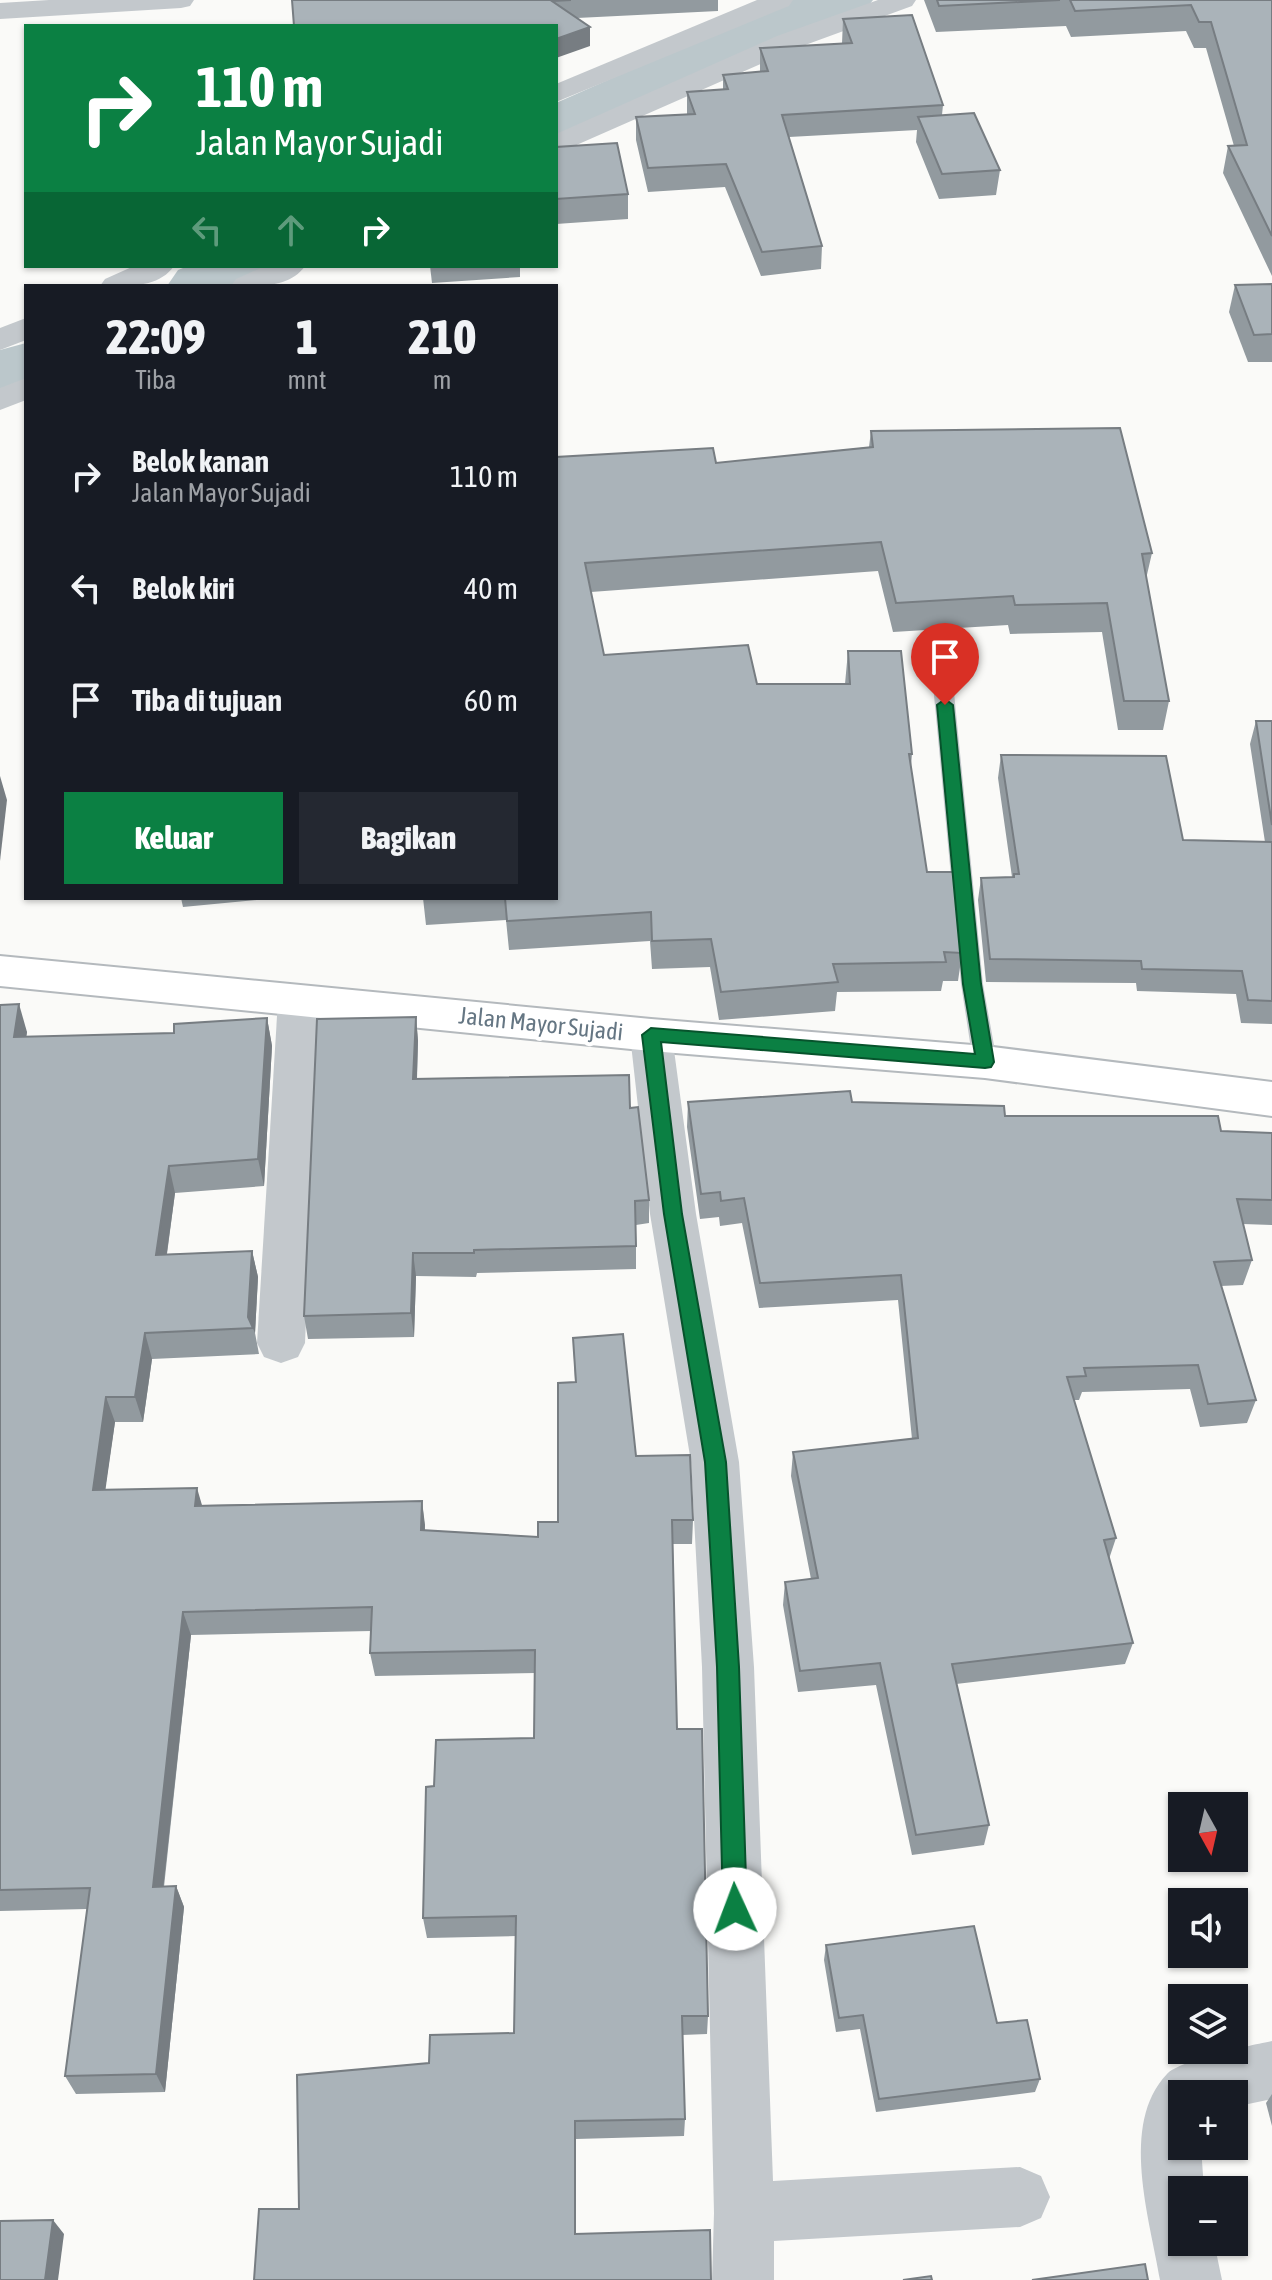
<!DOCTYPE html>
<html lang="id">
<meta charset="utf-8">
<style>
body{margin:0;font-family:"Asap Condensed",sans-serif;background:#242831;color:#f1f3f6;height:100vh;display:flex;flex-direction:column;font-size:30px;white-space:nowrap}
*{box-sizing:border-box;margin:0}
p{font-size:26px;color:#9ea1a6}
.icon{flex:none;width:44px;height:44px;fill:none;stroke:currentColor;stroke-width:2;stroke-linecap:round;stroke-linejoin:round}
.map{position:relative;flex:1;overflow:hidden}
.drawer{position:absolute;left:24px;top:284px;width:534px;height:616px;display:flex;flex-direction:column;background:#171b24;border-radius:0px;box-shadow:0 2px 6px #0004}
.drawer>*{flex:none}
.top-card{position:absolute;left:24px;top:24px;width:534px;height:244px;border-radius:0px;box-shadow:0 2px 6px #0004;background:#0b8043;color:#fff;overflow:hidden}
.needle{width:52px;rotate:172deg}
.buttons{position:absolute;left:1168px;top:1792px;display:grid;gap:16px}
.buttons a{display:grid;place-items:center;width:80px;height:80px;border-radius:0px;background:#171b24;box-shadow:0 2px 6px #0004;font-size:40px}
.pin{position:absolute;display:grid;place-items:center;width:68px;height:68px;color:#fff;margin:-82px -34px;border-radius:50% 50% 50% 0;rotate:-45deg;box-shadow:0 0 8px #0007}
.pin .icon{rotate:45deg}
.me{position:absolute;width:88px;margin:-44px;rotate:358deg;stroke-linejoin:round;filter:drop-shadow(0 0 6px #0008)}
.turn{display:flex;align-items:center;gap:28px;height:168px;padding:0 40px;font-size:36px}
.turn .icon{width:104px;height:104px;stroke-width:2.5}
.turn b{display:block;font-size:56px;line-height:68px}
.lanes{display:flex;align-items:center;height:76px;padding:0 40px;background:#0003;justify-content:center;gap:40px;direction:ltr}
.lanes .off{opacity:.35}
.eta{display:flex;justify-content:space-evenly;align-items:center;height:136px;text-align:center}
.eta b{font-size:48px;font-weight:800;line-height:56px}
.cta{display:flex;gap:16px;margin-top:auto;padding:16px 40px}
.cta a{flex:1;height:92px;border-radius:0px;background:#0b8043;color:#fff;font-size:32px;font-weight:800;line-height:92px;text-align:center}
.cta a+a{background:#242831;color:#f1f3f6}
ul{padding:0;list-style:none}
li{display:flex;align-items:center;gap:24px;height:112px;padding:0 40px}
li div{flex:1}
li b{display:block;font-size:30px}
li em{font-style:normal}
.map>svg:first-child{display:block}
</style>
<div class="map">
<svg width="1272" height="2280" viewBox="0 0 1272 2280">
<rect width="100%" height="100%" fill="#fafaf8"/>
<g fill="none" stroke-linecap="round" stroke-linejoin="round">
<!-- river -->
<g fill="#bbc7cb" fill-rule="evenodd">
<polygon points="788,0 873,0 863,13 580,142 556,148 556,103"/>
<polygon points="188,266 284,266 274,281 264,286 167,286 178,270"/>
<polygon points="26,343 26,394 0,400 0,350"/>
</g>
<defs>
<polygon id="highway" points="0,956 651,1019 985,1046 1272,1082 1272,1116 985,1078 651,1051 0,986"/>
</defs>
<!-- highway casing -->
<use href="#highway" stroke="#b4b9bd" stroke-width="4"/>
<!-- lane -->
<polygon fill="#c3c8cc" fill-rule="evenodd" points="939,636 949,642 983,984 997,1062 993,1068 985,1071 977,1068 973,1062 961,984 929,642"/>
<!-- street -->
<g fill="#c3c8cc" fill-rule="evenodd">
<polygon points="49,0 194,0 190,6 181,8 0,19 0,3"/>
<polygon points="757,0 793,0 789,6 556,102 556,84"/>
<polygon points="878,0 916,0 912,6 797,48 556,154 556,134 777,36"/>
<path d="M134 266H174C158 289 125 286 100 286L105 279Z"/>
<path d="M265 266H305C289 289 256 286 231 286L236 279Z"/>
<polygon points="26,318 26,340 0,350 0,328"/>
<polygon points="26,378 26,400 0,410 0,388"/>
<polygon points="299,985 314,989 320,1000 305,1343 298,1357 281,1363 264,1357 257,1343 278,1000 284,989"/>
<polygon points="651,1019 666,1024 672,1035 696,1214 739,1462 754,1667 773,2181 1020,2167 1041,2176 1050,2197 1041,2218 1020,2227 774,2241 774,2280 712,2280 714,2213 702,1667 691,1462 650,1214 630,1035 636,1024"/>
<path d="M1272 2041V2099L1234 2107V2094H1182V2146H1201L1204 2190H1182V2242H1214L1222 2280H1160C1150 2219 1119 2124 1167 2074 1180 2060 1252 2045 1272 2041Z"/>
</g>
<!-- highway -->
<use href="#highway" fill="#fff" fill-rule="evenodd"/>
</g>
<!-- wall -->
<g fill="#929a9f">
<polygon points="292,0 718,0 718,11 577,18 590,27 590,46"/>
<polygon points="924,0 1272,0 1272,276 1223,173 1228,146 1234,146 1206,48 1194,48 1186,31 1071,37 1066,26 936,32"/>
<polygon points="843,19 943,105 942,115 1000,170 996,195 939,199 916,142 917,130 789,137 822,246 821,269 761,276 725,187 648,192 636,140 636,117 687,114 687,92 723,89 723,75 760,72 760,48 842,44"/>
<polygon points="556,147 628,194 628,219 556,224"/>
<polygon points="430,266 520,266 520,277 432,283"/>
<polygon points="1272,284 1272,362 1248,362 1229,312 1235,285"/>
<polygon points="871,431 1152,553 1146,579 1169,701 1163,730 1118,730 1102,632 1010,634 1008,625 893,632 878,571 591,592 604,655 757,684 845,684 848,651 912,754 911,766 927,872 962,953 958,981 943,981 941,991 837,992 835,1011 719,1020 710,967 652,969 650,941 509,950 506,920 426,925 423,898 556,898 556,457 716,463 869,447"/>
<polygon points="1256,721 1272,721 1272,1024 1241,1023 1236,994 1137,991 1136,983 986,982 978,900 981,878 1012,877 998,778 1001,755 1183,840 1265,842 1250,744"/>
<polygon points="181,898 276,898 183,907"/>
<polygon points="0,1005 27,1032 26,1037 174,1033 267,1018 272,1046 264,1186 175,1193 167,1254 252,1251 258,1277 255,1333 259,1354 152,1359 143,1422 115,1422 105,1489 202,1505 422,1501 425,1530 538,1537 558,1522 575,1382 573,1338 636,1456 693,1520 692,1544 673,1544 677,1729 708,2016 707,2034 682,2035 685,2119 684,2136 576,2139 576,2234 711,2280 299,2209 429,2063 514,2033 516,1936 427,1938 423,1918 434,1786 534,1738 535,1673 375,1676 370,1653 371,1631 191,1635 164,1887 176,1886 184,1907 165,2092 76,2094 65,2076 87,1909 0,1911"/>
<polygon points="416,1017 418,1041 417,1079 630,1108 649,1200 649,1223 636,1225 636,1269 477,1273 476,1277 416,1276 414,1337 308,1339 304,1316"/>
<polygon points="688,1102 852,1102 1005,1116 1221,1131 1272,1133 1272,1225 1243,1224 1252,1260 1243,1285 1221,1286 1256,1400 1247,1423 1200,1427 1190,1389 1082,1392 1079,1400 1074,1400 1116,1538 1109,1559 1133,1643 1125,1664 956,1684 989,1825 984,1845 912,1855 876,1685 798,1692 783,1605 785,1582 811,1579 791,1476 793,1452 912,1439 898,1300 759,1308 742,1223 720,1226 719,1217 700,1219 687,1127"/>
<polygon points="826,1945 997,2023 1040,2079 1035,2092 876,2112 860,2029 836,2032 824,1960"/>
<polygon points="1272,2094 1272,2126 1266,2103"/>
</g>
<!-- shaded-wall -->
<g fill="#777d82">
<polygon points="590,27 590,46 556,58 556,39"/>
<polygon points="0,776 7,800 0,861"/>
<polygon points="19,1004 27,1032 22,1065 14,1037"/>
<polygon points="416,1017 418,1041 416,1104 413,1079"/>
<polygon points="267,1018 272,1046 264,1186 258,1159"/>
<polygon points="169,1166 175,1193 163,1281 156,1255"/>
<polygon points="252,1251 258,1277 255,1333 248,1317"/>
<polygon points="413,1253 416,1276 414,1337 411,1313"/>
<polygon points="145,1333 152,1359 143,1422 135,1397"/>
<polygon points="106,1397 115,1422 102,1514 93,1490"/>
<polygon points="197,1488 204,1512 195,1506"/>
<polygon points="422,1501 425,1525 424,1554 421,1530"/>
<polygon points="183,1612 191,1635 161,1908 153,1887"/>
<polygon points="176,1886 184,1907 165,2092 156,2074"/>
<polygon points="575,2121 576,2139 576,2250 575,2234"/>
<polygon points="53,2220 64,2234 58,2280 45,2280"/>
</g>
<!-- building -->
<g fill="#aab3b9" stroke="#777d82" stroke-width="2">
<polygon points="292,0 571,0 552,1 590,27 556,39 556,26 294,26"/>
<polygon points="937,0 1060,0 939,6"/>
<polygon points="1070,0 1272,0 1272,236 1228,146 1247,145 1211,22 1199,22 1191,5 1075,11"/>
<polygon points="912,15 943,105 782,115 822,246 762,252 726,164 648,168 636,117 695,114 687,92 728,89 723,75 768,71 760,48 852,43 843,19"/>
<polygon points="974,113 1000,170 942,174 918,117"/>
<polygon points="617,143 628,194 556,199 556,147"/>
<polygon points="1272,284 1272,334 1254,335 1235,285"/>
<polygon points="1120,428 1152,553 1142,554 1169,701 1124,701 1107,603 1015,605 1013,596 896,603 881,542 585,563 604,655 748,645 757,684 850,684 848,651 901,651 912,754 909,754 927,872 954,872 962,953 944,952 946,962 833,964 838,982 721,992 711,939 652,941 651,912 507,921 505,898 556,898 556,457 713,448 716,463 873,447 871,431"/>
<polygon points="1256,721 1272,721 1272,825"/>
<polygon points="1001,755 1166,756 1183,840 1272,842 1272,1001 1248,1000 1242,971 1142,969 1141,961 990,959 981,878 1014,877 1014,874 1019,874"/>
<polygon points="19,1004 14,1037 174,1033 174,1024 267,1018 258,1159 169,1166 156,1255 252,1251 248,1317 253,1328 145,1333 135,1397 106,1397 93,1490 197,1488 195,1506 422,1501 421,1530 538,1537 538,1522 558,1522 558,1383 576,1382 573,1338 623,1334 636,1456 690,1455 693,1520 672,1520 677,1729 702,1729 708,2016 682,2016 685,2119 575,2121 575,2234 710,2230 711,2280 254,2280 259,2209 299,2209 297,2075 429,2063 430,2035 514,2033 516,1916 423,1918 426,1787 434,1786 436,1740 534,1738 535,1650 370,1653 372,1607 183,1612 153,1887 176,1886 156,2074 65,2076 90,1888 0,1890 0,1005"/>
<polygon points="416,1017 413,1079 629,1075 630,1108 638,1107 649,1200 635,1201 636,1246 474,1250 474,1253 413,1253 411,1313 304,1316 317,1019"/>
<polygon points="850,1091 852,1102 1004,1106 1005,1116 1218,1116 1221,1131 1272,1133 1272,1200 1237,1199 1252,1260 1214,1262 1256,1400 1208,1404 1198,1365 1084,1368 1086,1376 1067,1377 1116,1538 1104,1540 1133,1643 952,1664 989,1825 916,1835 880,1663 800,1671 785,1582 818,1578 793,1452 918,1438 901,1275 760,1283 744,1198 721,1201 720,1192 701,1194 688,1102"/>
<polygon points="974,1926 997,2023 1027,2020 1040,2079 879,2099 863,2015 839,2018 826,1945"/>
<polygon points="53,2220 45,2280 0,2280 0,2221"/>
<polygon points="1145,2264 1148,2280 1032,2280"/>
<polygon points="931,2276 932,2280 903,2280"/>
</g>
<!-- route -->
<polygon fill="#0b8043" stroke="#07532c" stroke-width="2" points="945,699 953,705 981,984 994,1062 991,1067 985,1068 661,1042 682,1214 726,1462 739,1667 747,1909 743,1917 735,1921 727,1917 723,1909 717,1667 705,1462 664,1214 642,1035 651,1028 975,1054 963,984 937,705"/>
<g text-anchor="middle" stroke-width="8" stroke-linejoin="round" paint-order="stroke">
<!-- street labels -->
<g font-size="24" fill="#657683" stroke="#fff">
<text transform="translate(541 1024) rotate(6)" y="8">Jalan Mayor Sujadi</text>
</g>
</g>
</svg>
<div class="buttons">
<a><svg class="needle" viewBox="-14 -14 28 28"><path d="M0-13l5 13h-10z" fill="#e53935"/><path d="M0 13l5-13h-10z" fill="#9ea1a6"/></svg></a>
<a><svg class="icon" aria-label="sound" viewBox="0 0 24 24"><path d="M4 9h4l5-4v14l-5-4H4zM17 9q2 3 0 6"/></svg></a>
<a><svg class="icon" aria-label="layers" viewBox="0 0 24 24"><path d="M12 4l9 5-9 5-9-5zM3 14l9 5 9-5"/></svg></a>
<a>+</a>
<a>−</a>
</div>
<div class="pin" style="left:945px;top:705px;background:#d93025"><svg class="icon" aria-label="arrive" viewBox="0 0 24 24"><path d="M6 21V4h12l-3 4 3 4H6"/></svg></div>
<svg class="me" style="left:735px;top:1909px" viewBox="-20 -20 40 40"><circle r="19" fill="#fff"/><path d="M0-13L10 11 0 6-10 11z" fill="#0b8043"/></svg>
<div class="top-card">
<div class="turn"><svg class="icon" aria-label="right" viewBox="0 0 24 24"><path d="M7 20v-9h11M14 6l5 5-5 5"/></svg><div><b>110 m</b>Jalan Mayor Sujadi</div></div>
<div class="lanes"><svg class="icon off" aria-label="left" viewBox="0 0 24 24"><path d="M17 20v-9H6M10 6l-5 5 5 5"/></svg><svg class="icon off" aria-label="ahead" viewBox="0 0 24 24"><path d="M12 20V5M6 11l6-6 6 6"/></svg><svg class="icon" aria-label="right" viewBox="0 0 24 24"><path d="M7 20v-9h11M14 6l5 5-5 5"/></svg></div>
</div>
<section class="drawer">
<div class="eta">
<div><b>22:09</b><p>Tiba</p></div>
<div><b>1</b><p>mnt</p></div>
<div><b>210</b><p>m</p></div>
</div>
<ul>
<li><svg class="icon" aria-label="right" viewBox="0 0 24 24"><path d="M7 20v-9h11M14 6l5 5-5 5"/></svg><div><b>Belok kanan</b><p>Jalan Mayor Sujadi</p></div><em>110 m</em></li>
<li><svg class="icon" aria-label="left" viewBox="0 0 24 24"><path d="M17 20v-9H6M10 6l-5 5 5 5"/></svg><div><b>Belok kiri</b></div><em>40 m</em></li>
<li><svg class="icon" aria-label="arrive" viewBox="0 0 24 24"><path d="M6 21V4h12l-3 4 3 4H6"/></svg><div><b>Tiba di tujuan</b></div><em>60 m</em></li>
</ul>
<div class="cta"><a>Keluar</a><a>Bagikan</a></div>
</section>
</div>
